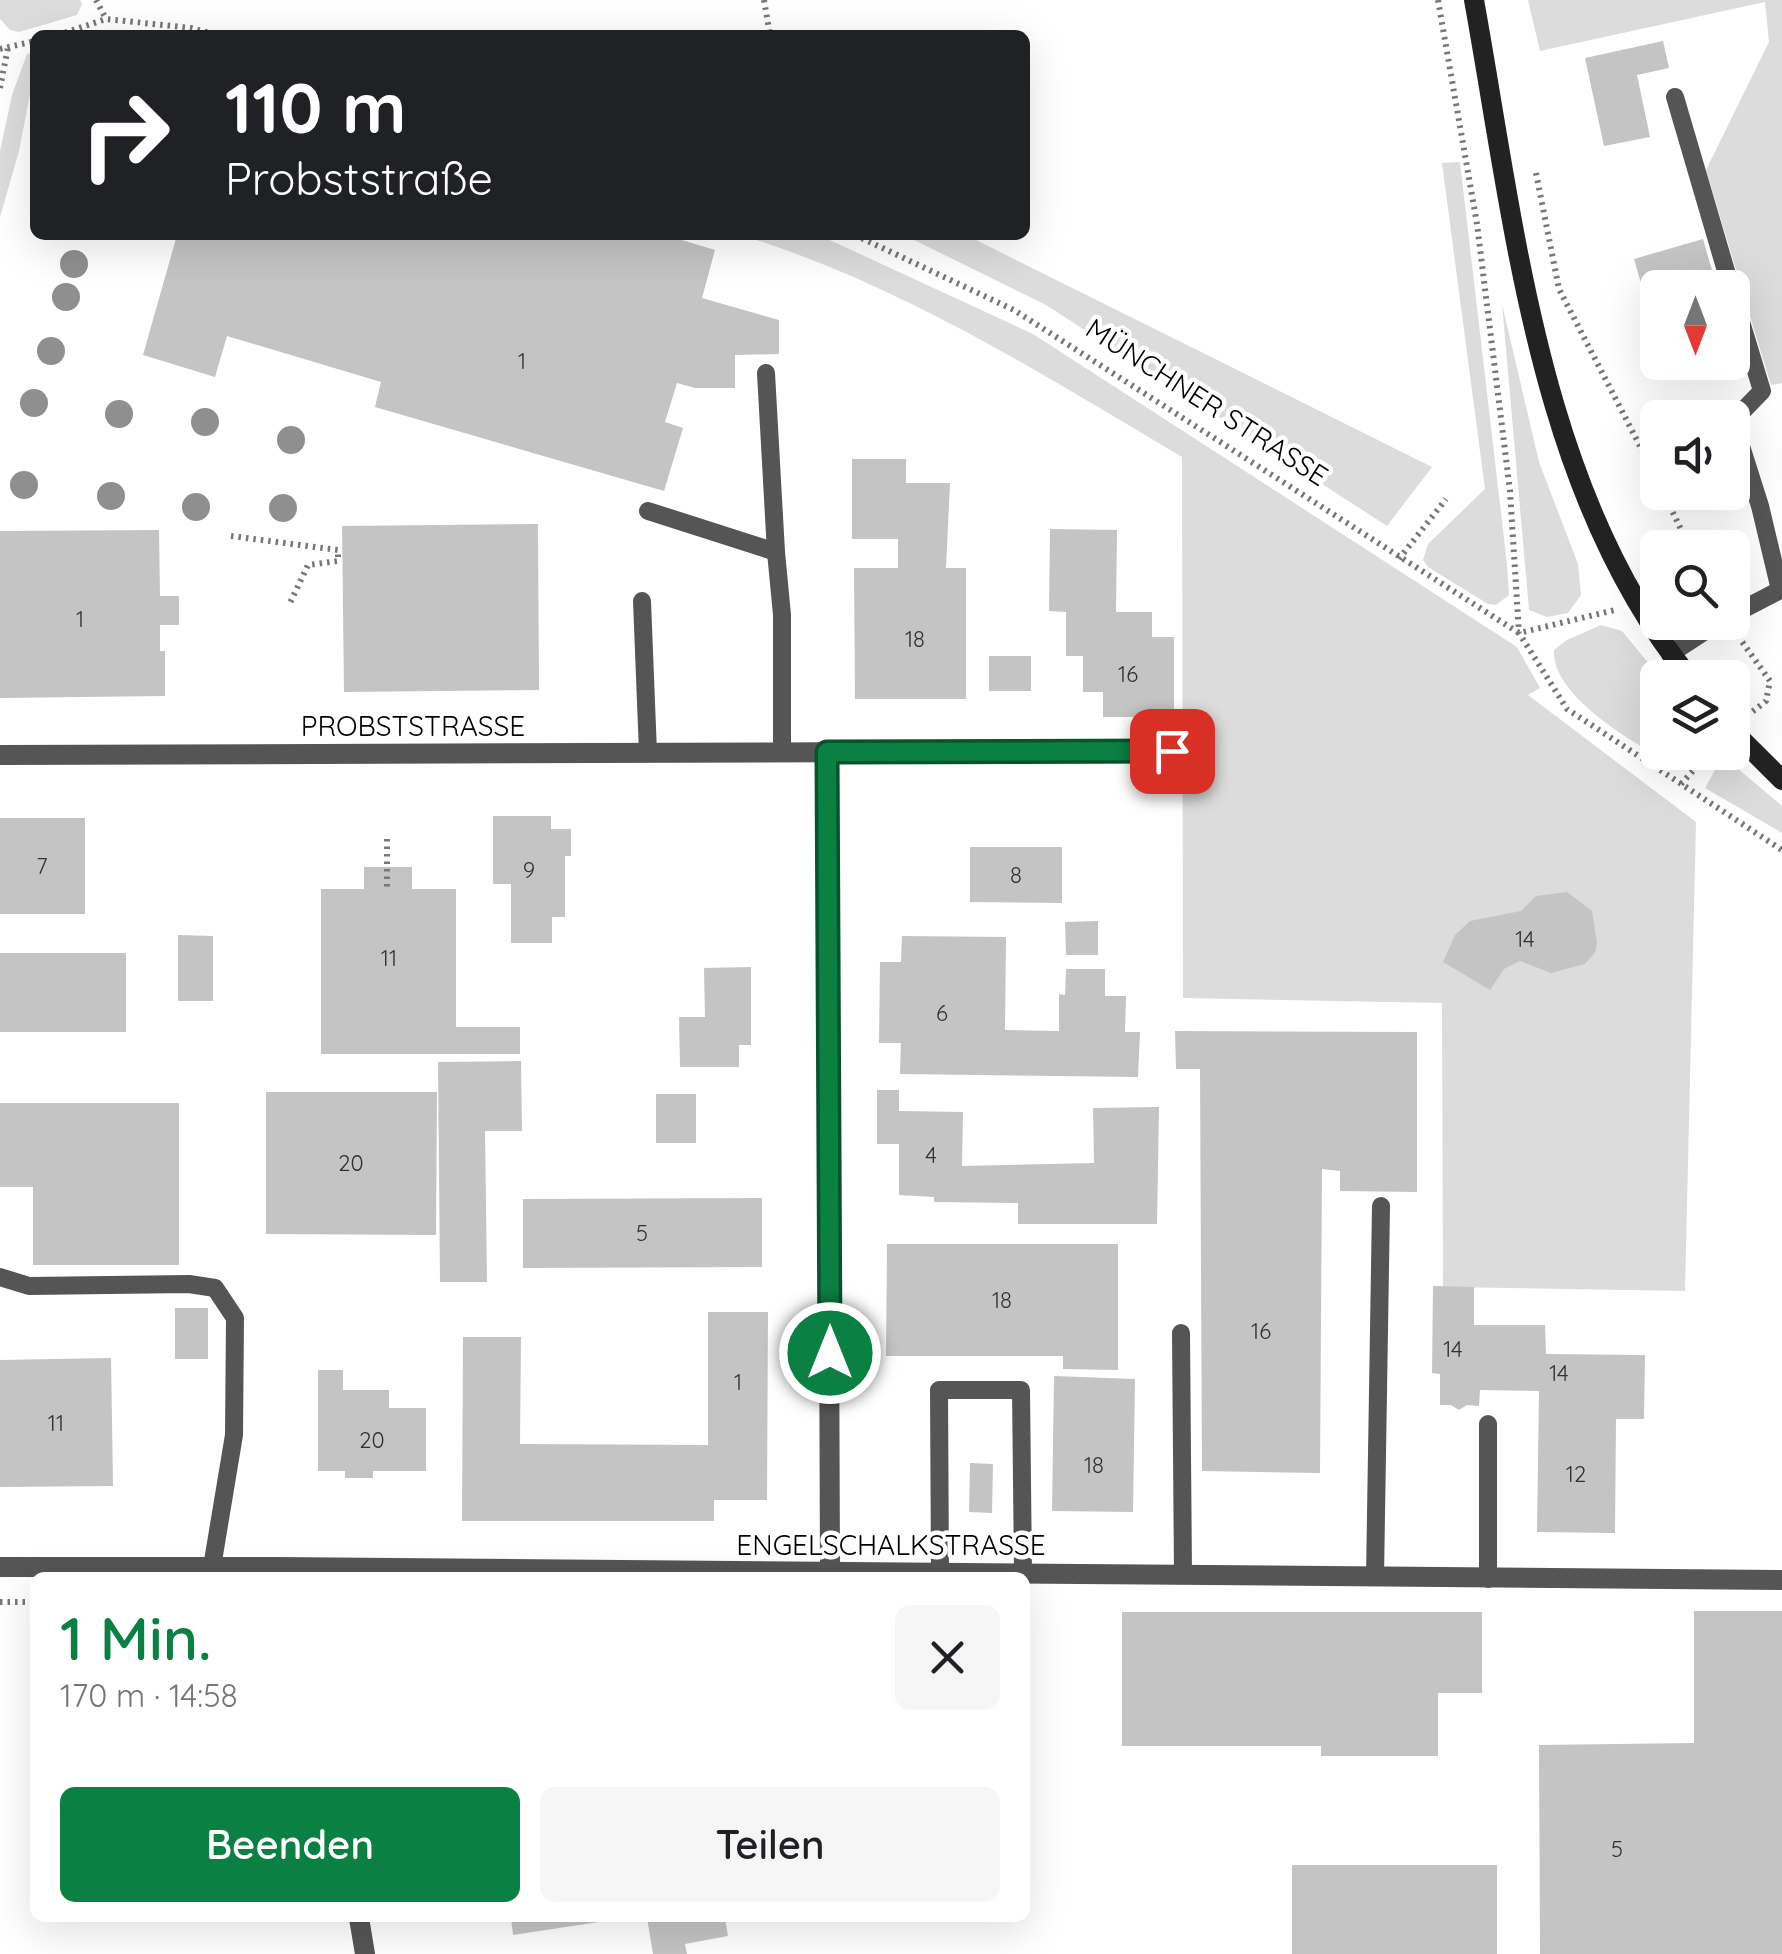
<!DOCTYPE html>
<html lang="de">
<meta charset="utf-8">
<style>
body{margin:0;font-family:Quicksand,sans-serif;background:#f6f6f6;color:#202124;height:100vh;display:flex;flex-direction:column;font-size:38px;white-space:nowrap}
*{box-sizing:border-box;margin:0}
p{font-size:32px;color:#757577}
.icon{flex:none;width:55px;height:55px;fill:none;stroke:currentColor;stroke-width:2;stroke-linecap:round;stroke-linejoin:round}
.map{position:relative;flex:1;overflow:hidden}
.side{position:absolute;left:30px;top:1572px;width:1000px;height:350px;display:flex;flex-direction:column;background:#fff;border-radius:15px;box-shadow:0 10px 40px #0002}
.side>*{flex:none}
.banner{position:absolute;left:30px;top:30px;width:1000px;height:210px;border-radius:15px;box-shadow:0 10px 40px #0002;background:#202124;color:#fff;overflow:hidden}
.needle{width:65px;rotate:180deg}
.fabs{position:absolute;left:1640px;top:270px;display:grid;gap:20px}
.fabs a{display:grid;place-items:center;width:110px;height:110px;border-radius:15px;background:#fff;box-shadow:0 10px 40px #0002;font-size:50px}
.pin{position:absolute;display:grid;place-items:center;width:85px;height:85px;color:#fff;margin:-42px;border-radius:20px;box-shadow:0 5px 15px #0006}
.me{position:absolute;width:110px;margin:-55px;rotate:0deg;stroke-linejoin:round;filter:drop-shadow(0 0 8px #0008)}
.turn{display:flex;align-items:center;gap:35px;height:210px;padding:0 30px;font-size:45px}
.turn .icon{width:130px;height:130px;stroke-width:2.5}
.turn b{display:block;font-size:70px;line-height:85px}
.round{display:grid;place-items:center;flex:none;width:105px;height:105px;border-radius:15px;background:#f6f6f6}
.headline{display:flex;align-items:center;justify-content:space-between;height:170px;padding:0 30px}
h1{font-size:60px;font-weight:600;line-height:75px;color:#0b8043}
.button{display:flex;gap:20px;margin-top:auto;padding:20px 30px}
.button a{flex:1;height:115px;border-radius:15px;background:#0b8043;color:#fff;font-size:40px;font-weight:600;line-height:115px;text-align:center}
.button a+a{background:#f6f6f6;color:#202124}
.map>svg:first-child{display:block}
</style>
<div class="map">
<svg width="1782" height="1954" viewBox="0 0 1782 1954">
<rect width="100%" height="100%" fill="#fff"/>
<!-- green -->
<g fill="#dcdcdc">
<polygon points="0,0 80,0 82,4 77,15 19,32 10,30 0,19"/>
<polygon points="1528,0 1782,0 1782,383 1771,385 1706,170 1769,42 1765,2 1540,51"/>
<polygon points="35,52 35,87 31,89 19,151 0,217 0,151 12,95 27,54"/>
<polygon points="1460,162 1507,564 1509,595 1496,605 1488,604 1428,567 1423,560 1428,544 1485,489 1442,163"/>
<path d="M741 235H819L1033 334 1517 647 1540 688 1528 695 1696 822 1685 1291 1443 1287 1442 1003 1183 998 1182 457C1040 373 900 284 741 235Z"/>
<polygon points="904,235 966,235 1432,467 1387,526 1046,305"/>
<polygon points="1502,304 1539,462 1578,564 1581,595 1568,613 1547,617 1529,610"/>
<path d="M1601 625 1622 631 1660 677 1658 678V752L1693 753 1667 761C1632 742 1551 695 1554 650L1567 640Z"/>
<polygon points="1723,756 1782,806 1782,833 1705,788"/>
</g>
<!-- building -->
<g fill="#c4c4c4">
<polygon points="1663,41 1669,68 1637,75 1650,137 1604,146 1585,58"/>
<polygon points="177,235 665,235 715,250 702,298 779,320 779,354 735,355 735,388 695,388 677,383 665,422 683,428 664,491 375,407 381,382 227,336 215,377 143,355"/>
<polygon points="1703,239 1717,288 1658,288 1656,336 1634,259"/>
<polygon points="852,459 906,459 906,483 950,483 946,568 966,568 966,699 855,699 854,568 898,568 898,539 852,539"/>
<polygon points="538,524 539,690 344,692 342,526"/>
<polygon points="1050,529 1117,530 1116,612 1152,612 1152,637 1174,637 1174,717 1103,717 1103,692 1083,692 1083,656 1066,656 1066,612 1049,611"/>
<polygon points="159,530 160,596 179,596 179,625 160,625 160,651 165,651 165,696 0,698 0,531"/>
<rect x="989" y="656" width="42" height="35"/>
<polygon points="493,816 551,816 551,829 571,829 571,856 565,856 565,917 552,917 552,943 511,943 511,884 493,884"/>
<rect x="0" y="818" width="85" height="96"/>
<polygon points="970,847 1062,847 1062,903 970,902"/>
<polygon points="364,867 412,867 412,889 456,889 456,1027 520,1027 520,1054 321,1054 321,889 364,889"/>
<polygon points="1567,892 1592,911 1597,943 1595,952 1585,964 1551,973 1520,961 1504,969 1490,990 1443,962 1455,935 1470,921 1521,911 1536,896"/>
<polygon points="1098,921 1098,955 1066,955 1065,922"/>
<polygon points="178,935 213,936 213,1001 178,1001"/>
<polygon points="902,936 1006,937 1005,1030 1059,1031 1059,994 1065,995 1066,969 1105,969 1105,996 1126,996 1125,1032 1140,1032 1138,1077 900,1074 901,1043 879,1043 880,962 901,962"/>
<rect x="0" y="953" width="126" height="79"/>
<polygon points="751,967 751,1045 739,1045 739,1067 680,1067 679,1017 705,1017 704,968"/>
<polygon points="1175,1031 1417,1032 1417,1192 1340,1191 1340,1171 1322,1169 1320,1473 1202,1471 1200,1069 1176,1069"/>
<polygon points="521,1061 522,1131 485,1131 487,1282 440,1282 438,1062"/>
<polygon points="877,1090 899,1090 899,1111 963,1112 962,1166 1094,1163 1093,1108 1159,1107 1157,1224 1018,1224 1018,1203 934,1202 934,1197 899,1195 899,1144 877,1144"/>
<polygon points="266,1092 437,1092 436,1235 266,1234"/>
<rect x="656" y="1094" width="40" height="49"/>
<polygon points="0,1103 179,1103 179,1265 33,1265 33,1187 0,1187"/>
<polygon points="762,1198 762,1267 523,1268 523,1199"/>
<polygon points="887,1244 1118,1244 1118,1370 1063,1369 1063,1356 886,1356"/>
<polygon points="1433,1286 1474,1287 1474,1325 1545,1325 1546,1354 1645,1355 1644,1419 1616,1419 1615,1533 1537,1532 1539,1391 1480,1390 1479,1406 1467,1405 1459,1410 1451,1405 1440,1405 1440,1374 1432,1373"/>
<rect x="175" y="1308" width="33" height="51"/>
<polygon points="708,1312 768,1312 767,1500 714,1500 714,1521 462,1521 463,1337 521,1337 520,1444 708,1445"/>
<polygon points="111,1358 113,1486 0,1487 0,1360"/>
<polygon points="318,1370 343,1370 343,1390 389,1390 389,1408 426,1408 426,1471 373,1471 373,1478 345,1478 345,1471 318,1471"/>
<polygon points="1054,1376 1135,1379 1133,1512 1052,1511"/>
<polygon points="970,1463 993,1464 992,1513 969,1512"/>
<polygon points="1694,1611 1782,1611 1782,1954 1540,1954 1539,1745 1694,1743"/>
<polygon points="1122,1612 1482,1612 1482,1693 1438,1693 1438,1756 1321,1756 1321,1746 1122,1746"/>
<rect x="1292" y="1865" width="205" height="89"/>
<polygon points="511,1918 612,1918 612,1920 513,1935"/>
<polygon points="647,1918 725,1918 728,1936 685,1944 687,1954 653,1954"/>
</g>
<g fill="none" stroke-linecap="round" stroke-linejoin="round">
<!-- path -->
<g stroke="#777" stroke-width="6" stroke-dasharray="2.5 5" stroke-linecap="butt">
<polyline points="96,0 106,19"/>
<polyline points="764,0 770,35"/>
<polyline points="1438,0 1477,224 1510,491 1519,633 1567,709 1782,850"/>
<polyline points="58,35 106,19 191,28 217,35"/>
<polyline points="0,49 35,41"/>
<polyline points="0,88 8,47"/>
<polyline points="1536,173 1559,289 1658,481"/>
<polyline points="855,235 1014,310 1519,633 1615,610"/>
<polyline points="1663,492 1690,548"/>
<polyline points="231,536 338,550 338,561 308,565 290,603"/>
<polyline points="1399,559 1446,499"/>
<polyline points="1738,636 1770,681 1766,701 1752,712"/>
<polyline points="1681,784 1710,752"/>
<polyline points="387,839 387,889"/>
<polyline points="0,1602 35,1602"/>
</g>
<!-- lane -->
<g stroke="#555" stroke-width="18">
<polyline points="1675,97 1731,288"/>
<polyline points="1732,292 1762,391 1733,421 1760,506 1780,590"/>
<polyline points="766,373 776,552 782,615 782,753"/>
<polyline points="648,511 776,552"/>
<polyline points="642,601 648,753"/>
<polyline points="1732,615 1782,589"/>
<polyline points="1670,654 1719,622"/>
<polyline points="0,1277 29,1286 189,1284 215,1288 235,1318 234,1435 212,1567"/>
<polyline points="1181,1333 1183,1574"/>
<polyline points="1488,1424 1488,1579"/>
<polyline points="940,1573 939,1390 1021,1390 1023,1573"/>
<polyline points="1375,1577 1381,1206"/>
</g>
<!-- street -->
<g stroke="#555" stroke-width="20">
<polyline points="827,752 830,1573"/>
<polyline points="0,755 1173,751"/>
<polyline points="0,1567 277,1567 1782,1580"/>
<polyline points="359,1918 365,1954"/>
</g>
<!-- secondary -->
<g stroke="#222" stroke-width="20">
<path d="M1474 0C1515 226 1539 494 1690 678"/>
<polyline points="1732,730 1782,780"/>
</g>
</g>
<!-- trees -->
<g fill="#8f8f8f">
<circle cx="74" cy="264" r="14"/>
<circle cx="66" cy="297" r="14"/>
<circle cx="51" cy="351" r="14"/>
<circle cx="34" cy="403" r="14"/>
<circle cx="119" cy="414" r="14"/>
<circle cx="205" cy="422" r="14"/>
<circle cx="291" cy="440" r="14"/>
<circle cx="24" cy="485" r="14"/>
<circle cx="111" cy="496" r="14"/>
<circle cx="196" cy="507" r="14"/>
<circle cx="283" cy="508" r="14"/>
</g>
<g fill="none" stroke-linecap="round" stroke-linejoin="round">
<defs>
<polyline id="route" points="830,1353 827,752 1172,751"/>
</defs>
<!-- route casing -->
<use href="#route" stroke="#07532c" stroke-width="25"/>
<!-- route -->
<use href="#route" stroke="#0b8043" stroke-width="18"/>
</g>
<g text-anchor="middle" stroke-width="9" stroke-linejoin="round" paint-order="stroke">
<!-- number labels -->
<g font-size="22" fill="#313131">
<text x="522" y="369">1</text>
<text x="80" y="627">1</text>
<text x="915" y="647">18</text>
<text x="1128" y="682">16</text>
<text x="42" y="874">7</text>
<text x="529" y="878">9</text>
<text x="1016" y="883">8</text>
<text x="1525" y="947">14</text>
<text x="389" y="966">11</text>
<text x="942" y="1021">6</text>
<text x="931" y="1163">4</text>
<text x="351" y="1171">20</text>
<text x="642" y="1241">5</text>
<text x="1002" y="1308">18</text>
<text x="1261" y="1339">16</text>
<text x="1453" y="1357">14</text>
<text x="1559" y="1381">14</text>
<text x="738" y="1390">1</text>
<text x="56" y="1431">11</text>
<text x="372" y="1448">20</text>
<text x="1094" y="1473">18</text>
<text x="1576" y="1482">12</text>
<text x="1617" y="1857">5</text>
</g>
<!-- street labels -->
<g font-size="28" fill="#000" stroke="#fff">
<text transform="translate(1207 402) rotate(33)" y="10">MÜNCHNER STRASSE</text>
<text x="413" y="736">PROBSTSTRASSE</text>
<text x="891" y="1555">ENGELSCHALKSTRASSE</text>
</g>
</g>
</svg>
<div class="fabs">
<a><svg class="needle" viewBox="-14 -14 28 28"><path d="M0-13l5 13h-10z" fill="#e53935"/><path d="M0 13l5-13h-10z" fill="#757577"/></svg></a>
<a><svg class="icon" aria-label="sound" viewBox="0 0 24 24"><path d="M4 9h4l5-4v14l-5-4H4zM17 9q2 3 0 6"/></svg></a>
<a><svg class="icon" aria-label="search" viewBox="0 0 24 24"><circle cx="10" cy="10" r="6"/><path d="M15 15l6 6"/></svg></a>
<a><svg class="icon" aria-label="layers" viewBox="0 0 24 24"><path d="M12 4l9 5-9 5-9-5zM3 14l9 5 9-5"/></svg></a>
</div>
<div class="pin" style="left:1172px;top:751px;background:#d93025"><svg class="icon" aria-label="arrive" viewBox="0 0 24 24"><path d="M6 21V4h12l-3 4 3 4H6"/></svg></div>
<svg class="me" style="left:830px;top:1353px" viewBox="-20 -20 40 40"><circle r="17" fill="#0b8043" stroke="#fff" stroke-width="3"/><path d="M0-11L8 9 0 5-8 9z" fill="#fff"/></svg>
<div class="banner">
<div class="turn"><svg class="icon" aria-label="right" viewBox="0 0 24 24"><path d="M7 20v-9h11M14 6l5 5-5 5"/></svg><div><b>110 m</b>Probststraße</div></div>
</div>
<section class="side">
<div class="headline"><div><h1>1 Min.</h1><p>170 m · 14:58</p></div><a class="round"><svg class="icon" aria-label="close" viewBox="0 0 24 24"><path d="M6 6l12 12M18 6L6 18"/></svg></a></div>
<div class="button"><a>Beenden</a><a>Teilen</a></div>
</section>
</div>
